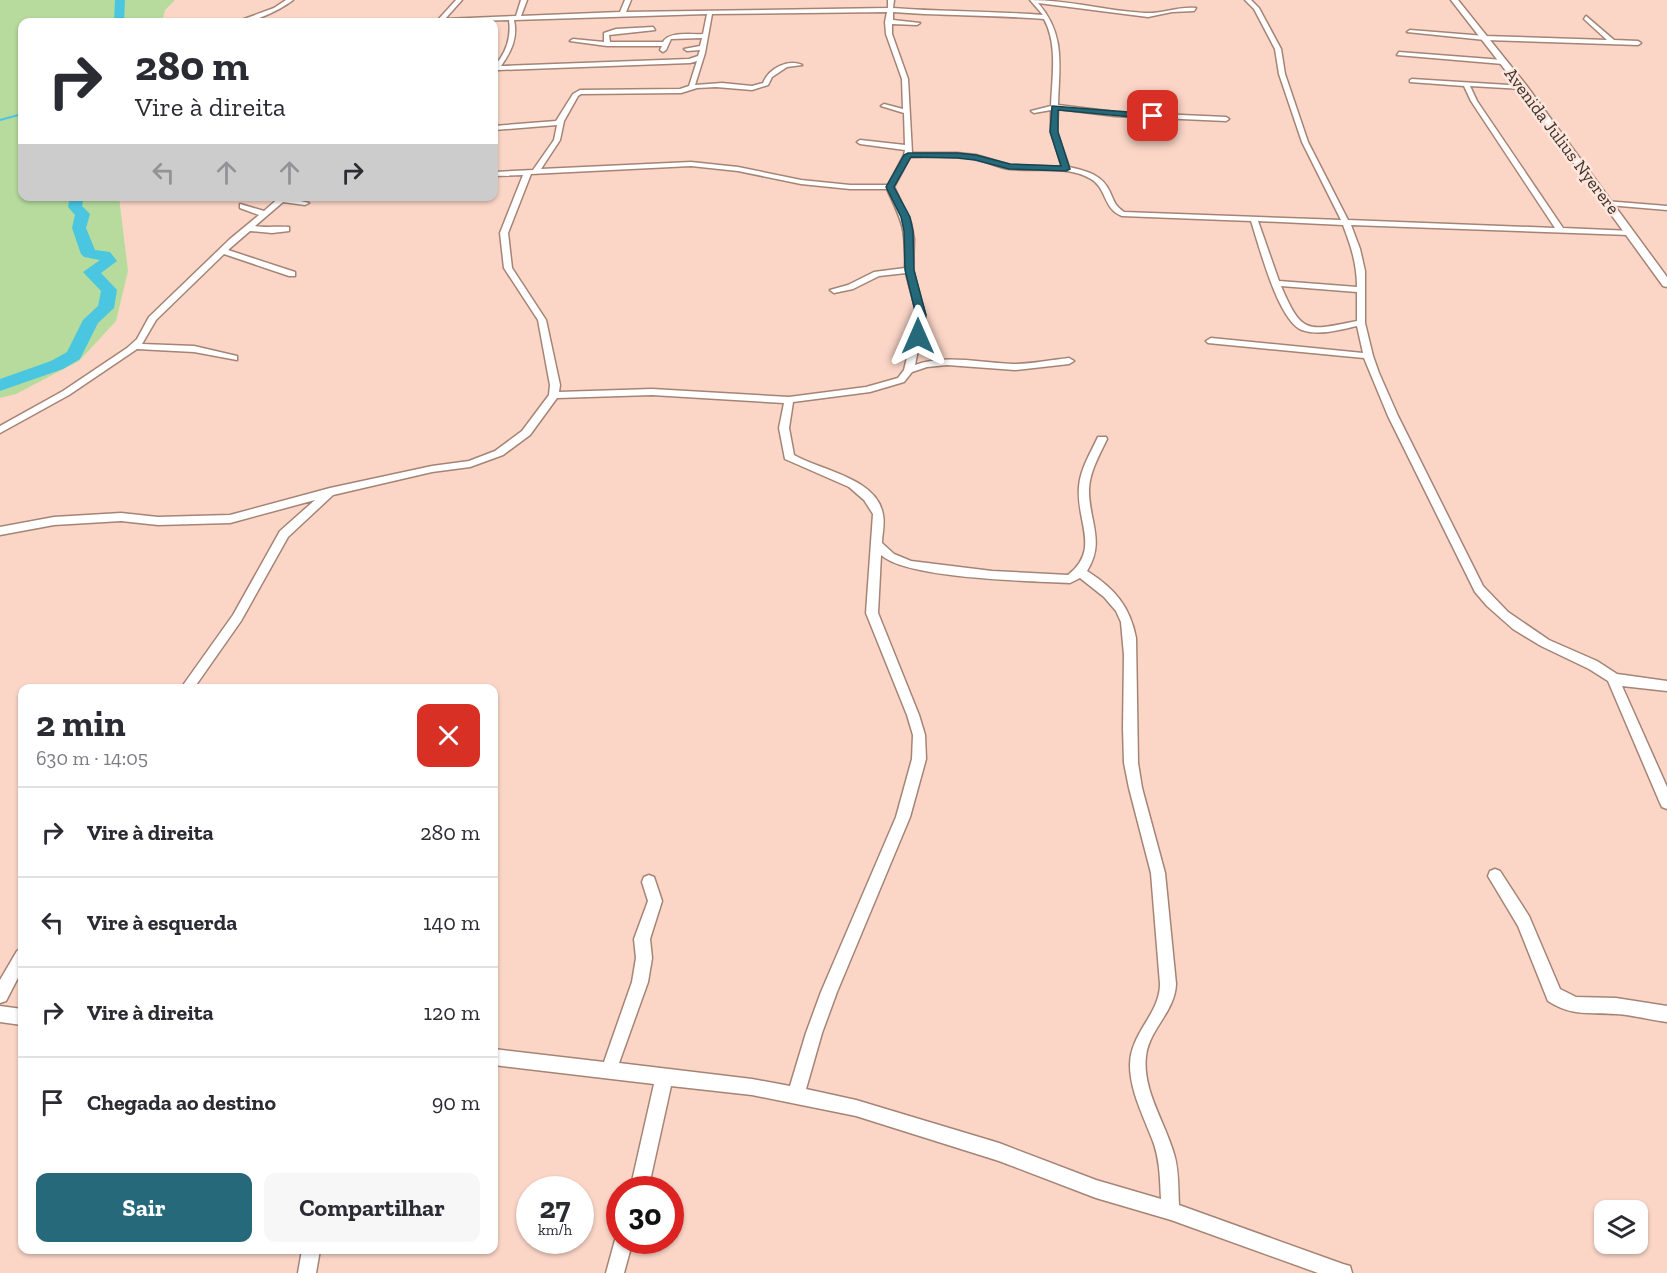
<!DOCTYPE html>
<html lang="pt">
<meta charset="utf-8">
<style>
body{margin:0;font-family:"Zilla Slab",serif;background:#f7f7f7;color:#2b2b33;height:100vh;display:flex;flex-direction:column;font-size:22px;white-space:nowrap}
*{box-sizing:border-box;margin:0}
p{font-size:20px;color:#7c7c81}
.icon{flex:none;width:33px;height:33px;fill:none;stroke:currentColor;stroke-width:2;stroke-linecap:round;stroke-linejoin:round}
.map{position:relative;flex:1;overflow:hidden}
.sheet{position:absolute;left:18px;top:684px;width:480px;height:570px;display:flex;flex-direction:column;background:#fff;border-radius:12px;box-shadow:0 2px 4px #0004}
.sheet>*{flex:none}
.banner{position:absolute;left:18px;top:18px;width:480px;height:183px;border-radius:12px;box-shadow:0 2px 4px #0004;background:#fff;color:#2b2b33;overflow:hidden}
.tools{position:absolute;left:1594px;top:1200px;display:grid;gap:12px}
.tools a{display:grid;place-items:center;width:54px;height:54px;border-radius:12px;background:#fff;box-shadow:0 2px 4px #0004;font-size:30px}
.speed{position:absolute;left:516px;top:1176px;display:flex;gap:12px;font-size:30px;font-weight:700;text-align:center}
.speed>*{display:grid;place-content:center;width:78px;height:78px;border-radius:50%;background:#fff;box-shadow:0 2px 4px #0004;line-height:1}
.speed small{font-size:15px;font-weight:400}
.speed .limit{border:9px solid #d22;background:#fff;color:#111}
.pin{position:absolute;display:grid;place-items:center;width:51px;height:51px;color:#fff;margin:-26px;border-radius:12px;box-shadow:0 3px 9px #0006}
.me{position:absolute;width:66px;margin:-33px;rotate:0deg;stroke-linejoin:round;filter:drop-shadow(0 0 4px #0008)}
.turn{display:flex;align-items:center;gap:21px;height:126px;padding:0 18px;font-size:27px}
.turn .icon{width:78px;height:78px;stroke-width:2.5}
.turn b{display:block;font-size:42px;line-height:51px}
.lanes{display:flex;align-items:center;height:57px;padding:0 18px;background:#0003;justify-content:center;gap:30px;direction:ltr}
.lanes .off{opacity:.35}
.round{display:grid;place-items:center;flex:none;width:63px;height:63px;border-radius:12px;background:#f7f7f7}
.overview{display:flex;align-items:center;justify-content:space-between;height:102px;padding:0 18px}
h1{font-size:36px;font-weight:700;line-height:45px}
.cta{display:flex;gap:12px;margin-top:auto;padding:12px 18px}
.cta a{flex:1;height:69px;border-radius:12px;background:#25697a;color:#fff;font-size:24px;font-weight:700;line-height:69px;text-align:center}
.cta a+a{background:#f7f7f7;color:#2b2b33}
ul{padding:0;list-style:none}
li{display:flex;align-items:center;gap:18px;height:90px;padding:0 18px;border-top:2px solid #e1e1e2}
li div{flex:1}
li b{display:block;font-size:22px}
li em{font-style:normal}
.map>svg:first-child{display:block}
</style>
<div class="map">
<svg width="1667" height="1273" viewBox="0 0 1667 1273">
<rect width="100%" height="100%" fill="#fbd6c7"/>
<!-- green -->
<polygon fill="#b6db9d" points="0,0 175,0 165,10 162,22 22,22 22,196 119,197 128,271 116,321 79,361 16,394 0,398"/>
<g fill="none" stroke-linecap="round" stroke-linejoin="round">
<!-- stream -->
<polyline stroke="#4ac6e0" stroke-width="2" points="0,120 22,114"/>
<!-- river -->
<g fill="#4ac6e0" fill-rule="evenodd">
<polygon points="115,0 125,0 124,22 114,22"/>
<polygon points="70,196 84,196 82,206 90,214 86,228 95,250 110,252 117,261 101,273 117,290 114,308 98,323 80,359 63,369 0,391 0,379 51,361 67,352 83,320 98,306 101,291 83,272 100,260 84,257 81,254 72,228 75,215 68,207"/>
</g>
<defs>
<g id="minor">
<path d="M286 0H293C280 10 252 24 236 22L274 8Z"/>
<path d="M456 0H462L445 19 516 16 521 0H527L521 16 620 12 625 0H631L626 12 888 8V0H894L893 8C943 12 993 11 1043 15L1030 0C1069 0 1107 11 1145 13 1162 14 1179 6 1196 8L1194 11 1172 12 1148 17 1038 3C1066 35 1059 66 1058 105L1115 112 1226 117 1229 119 1226 121 1115 116 1058 109 1057 132 1069 167C1086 171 1102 174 1110 192 1114 201 1115 206 1124 212L1341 220 1302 142 1279 74 1275 49 1254 9 1245 0H1251L1259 8 1281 49 1285 74 1308 142 1348 220 1555 228 1471 101 1464 86 1410 82V80L1412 79 1525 86V88L1523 89 1470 86 1477 101 1563 228 1632 231 1633 233 1629 235 1351 225 1360 249 1365 271V323L1373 356 1379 373 1398 416 1483 586 1508 612 1549 640 1597 661 1617 674 1667 681V691L1622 686 1667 787V809L1662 807 1660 803 1608 681 1589 669 1541 646 1513 629 1487 606 1475 592 1388 416 1364 358 1208 343 1206 341 1211 338 1363 353 1357 326C1339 330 1319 336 1302 330 1278 321 1259 245 1251 221L1122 216C1103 209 1107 188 1091 179 1068 165 1036 172 1010 169 998 168 987 161 975 159 954 155 931 157 910 157L894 187 911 223 914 239 913 270 925 315 915 365C946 354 980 363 1013 364 1031 364 1051 360 1069 358L1074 361 1069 364 1015 370 947 365 927 367 912 372 904 382 870 392 793 402 789 428 794 455C819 470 878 478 883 515 885 524 882 534 882 543L894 554 911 561 992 571 1068 575C1101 549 1076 522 1079 487 1080 470 1090 454 1097 439L1098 437H1106L1107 439C1100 454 1090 471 1089 488 1088 520 1106 541 1087 571 1114 588 1130 606 1136 638L1138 763 1142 788 1165 873 1176 984C1175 1012 1149 1029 1146 1056 1142 1090 1165 1122 1174 1154 1179 1170 1178 1188 1179 1205L1343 1264 1350 1266 1352 1273H1318L1171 1220 1096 1198 999 1161 856 1116 752 1095 671 1086 648 1190H630L654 1084 494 1065V1049L604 1062 632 982 636 958 634 939 648 901 642 882 644 877 649 875 654 877 662 901 650 939 652 958 648 982 619 1063 752 1079 790 1086 806 1033 821 992 896 817 912 759 913 735 907 715 866 613 873 514 864 500 849 487 785 459 779 428 784 403 652 395 557 398 530 435 503 455 470 467 432 472 333 495 288 537 241 621 194 688H181L233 615 280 531 315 500 230 523 158 525 121 521 54 525 0 535V527L54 517 121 513 158 517 230 515 330 488 432 466 469 461 495 451 522 431 549 395 550 385 538 320 504 268 500 233 523 175 494 176V172L533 170 554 140 557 125 494 130V126L556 121 573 94 580 90 680 89 689 86 697 61 690 63 498 70 494 72C494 65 496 64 500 59 508 47 511 34 509 20L436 22ZM887 12 885 22 886 34 902 79 903 109 884 104 881 106 904 113 905 145 860 140 857 142 860 144 905 150 904 155 888 185H850L801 180 738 167 691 162 541 169 560 140 564 121 578 96 581 94 681 93 697 88 716 87 752 90 768 85 772 77 787 67 802 65C788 59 769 68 763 83L752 86 722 83 695 85 705 53 712 14ZM893 12C944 16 994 15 1044 19 1058 45 1052 76 1051 106L1031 111 1034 113 1051 110V132L1062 167 1010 165 976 155 957 153H912L908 79 892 34V24L917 25 920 23 893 20ZM707 14 703 34C691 35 669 31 663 42H610L609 35 655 30 653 27 616 29 604 33V42L573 39 570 41 607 46H662L660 50 663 52 666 50 671 39 702 38 700 46 684 49 687 51 700 50 698 56 689 59 501 66C511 52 518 38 514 20ZM691 166 738 171 801 184 850 189H887C903 223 906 230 905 268L874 272 848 285 830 290 834 293 853 289 879 276 906 273 917 315 904 370 898 378 866 387 789 397 652 389 559 392 560 385 546 320 512 268 508 233 531 174ZM1258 221 1343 225C1351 246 1357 264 1357 287L1279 281ZM1281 286 1357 292V321C1307 331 1302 335 1281 286ZM881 555C907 579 1031 581 1070 583L1080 578 1104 597 1116 611 1121 622 1124 655 1123 728 1124 763 1129 788 1151 873 1160 984C1160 1014 1130 1033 1130 1065 1130 1092 1145 1119 1154 1144 1160 1162 1160 1180 1161 1199L1096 1180 999 1143 856 1100 806 1089 822 1033 837 992 910 817 926 759 925 735 919 715 878 613Z"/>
<polygon points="1586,16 1614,40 1638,41 1641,43 1638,45 1485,40 1407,32 1410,30 1485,36 1607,40 1584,19"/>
<polygon points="1399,52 1503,60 1506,62 1503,64 1397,55"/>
<path d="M281 196H289L288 198 309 203 305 205 283 202 255 226C266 228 278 226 289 227V231L272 233 250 231 228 250 295 272V276H289L224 254 156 320 142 344 194 346 237 356V360L194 352 137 349 69 395 0 433V426L63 391 127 348 137 339 149 317 230 239 259 215 240 208V204L264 211Z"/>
<polygon points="1605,201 1667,206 1667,210 1608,205 1604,203"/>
<path d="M1495 869 1500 871 1529 916 1560 989 1576 997 1616 998 1667 1006V1022C1650 1020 1633 1015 1616 1014 1589 1012 1573 1017 1548 1001L1518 926 1488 876 1490 871Z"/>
<polygon points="22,948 22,970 6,1001 0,1003 0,980 17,951"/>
<polygon points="0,1006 22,1009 22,1025 0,1022"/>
<polygon points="620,1233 620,1240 633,1240 624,1273 606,1273 615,1240"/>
<polygon points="302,1250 320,1250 316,1273 298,1273"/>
</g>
<polygon id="tertiary" points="1451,0 1458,0 1526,85 1667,277 1667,287 1663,286 1520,89"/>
</defs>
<!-- minor casing -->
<use href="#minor" stroke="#a58475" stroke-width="3"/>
<!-- tertiary casing -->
<use href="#tertiary" stroke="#a58475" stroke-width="3"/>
<!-- minor -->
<use href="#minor" fill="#fff" fill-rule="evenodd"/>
<!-- tertiary -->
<use href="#tertiary" fill="#fff" fill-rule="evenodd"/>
</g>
<!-- route -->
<polygon fill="#25697a" stroke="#18444f" stroke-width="1.5" points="1052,106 1153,114 1157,116 1153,119 1058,110 1058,132 1070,169 1066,171 1009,169 975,160 957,158 911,157 894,187 910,217 913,231 914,270 926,315 923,336 915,338 916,315 905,270 904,231 901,217 886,187 904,155 908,153 957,153 976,155 1010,164 1061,166 1050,132"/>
<g text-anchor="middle" stroke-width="5" stroke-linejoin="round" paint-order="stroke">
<!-- far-street labels -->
<g font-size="18" fill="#40322c" stroke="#fde7dd">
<text transform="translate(1562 141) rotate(53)" y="6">Avenida Julius Nyerere</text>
</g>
</g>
</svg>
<div class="tools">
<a><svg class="icon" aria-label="layers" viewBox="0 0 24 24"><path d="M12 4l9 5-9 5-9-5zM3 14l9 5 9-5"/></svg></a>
</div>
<div class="speed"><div>27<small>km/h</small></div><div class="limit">30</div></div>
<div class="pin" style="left:1153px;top:116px;background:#d93025"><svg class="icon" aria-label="arrive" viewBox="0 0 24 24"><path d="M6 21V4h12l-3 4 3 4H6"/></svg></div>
<svg class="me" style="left:918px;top:336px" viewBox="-20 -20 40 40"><path d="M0-17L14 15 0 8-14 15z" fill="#25697a" stroke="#fff" stroke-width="4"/></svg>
<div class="banner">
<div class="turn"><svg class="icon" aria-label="right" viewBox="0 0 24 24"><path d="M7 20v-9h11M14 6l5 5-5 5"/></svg><div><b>280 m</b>Vire à direita</div></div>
<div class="lanes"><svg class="icon off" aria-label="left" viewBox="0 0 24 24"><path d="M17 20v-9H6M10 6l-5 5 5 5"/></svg><svg class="icon off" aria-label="ahead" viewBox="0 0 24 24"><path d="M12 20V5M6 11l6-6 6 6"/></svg><svg class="icon off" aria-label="ahead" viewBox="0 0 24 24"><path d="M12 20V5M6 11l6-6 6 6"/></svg><svg class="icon" aria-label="right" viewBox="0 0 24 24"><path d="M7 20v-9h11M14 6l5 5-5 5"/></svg></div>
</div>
<section class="sheet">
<div class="overview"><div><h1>2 min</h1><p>630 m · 14:05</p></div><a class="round" style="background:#d93025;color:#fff"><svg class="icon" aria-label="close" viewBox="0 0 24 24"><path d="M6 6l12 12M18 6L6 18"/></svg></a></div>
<ul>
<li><svg class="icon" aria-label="right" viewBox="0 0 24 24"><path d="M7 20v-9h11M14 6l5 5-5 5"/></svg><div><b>Vire à direita</b></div><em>280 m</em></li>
<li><svg class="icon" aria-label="left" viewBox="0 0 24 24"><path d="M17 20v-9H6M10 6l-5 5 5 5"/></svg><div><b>Vire à esquerda</b></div><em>140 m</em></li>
<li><svg class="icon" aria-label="right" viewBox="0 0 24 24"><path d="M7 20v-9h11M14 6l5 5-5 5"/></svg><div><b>Vire à direita</b></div><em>120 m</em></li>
<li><svg class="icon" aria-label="arrive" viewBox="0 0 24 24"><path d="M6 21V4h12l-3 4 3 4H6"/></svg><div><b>Chegada ao destino</b></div><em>90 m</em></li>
</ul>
<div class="cta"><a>Sair</a><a>Compartilhar</a></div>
</section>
</div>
